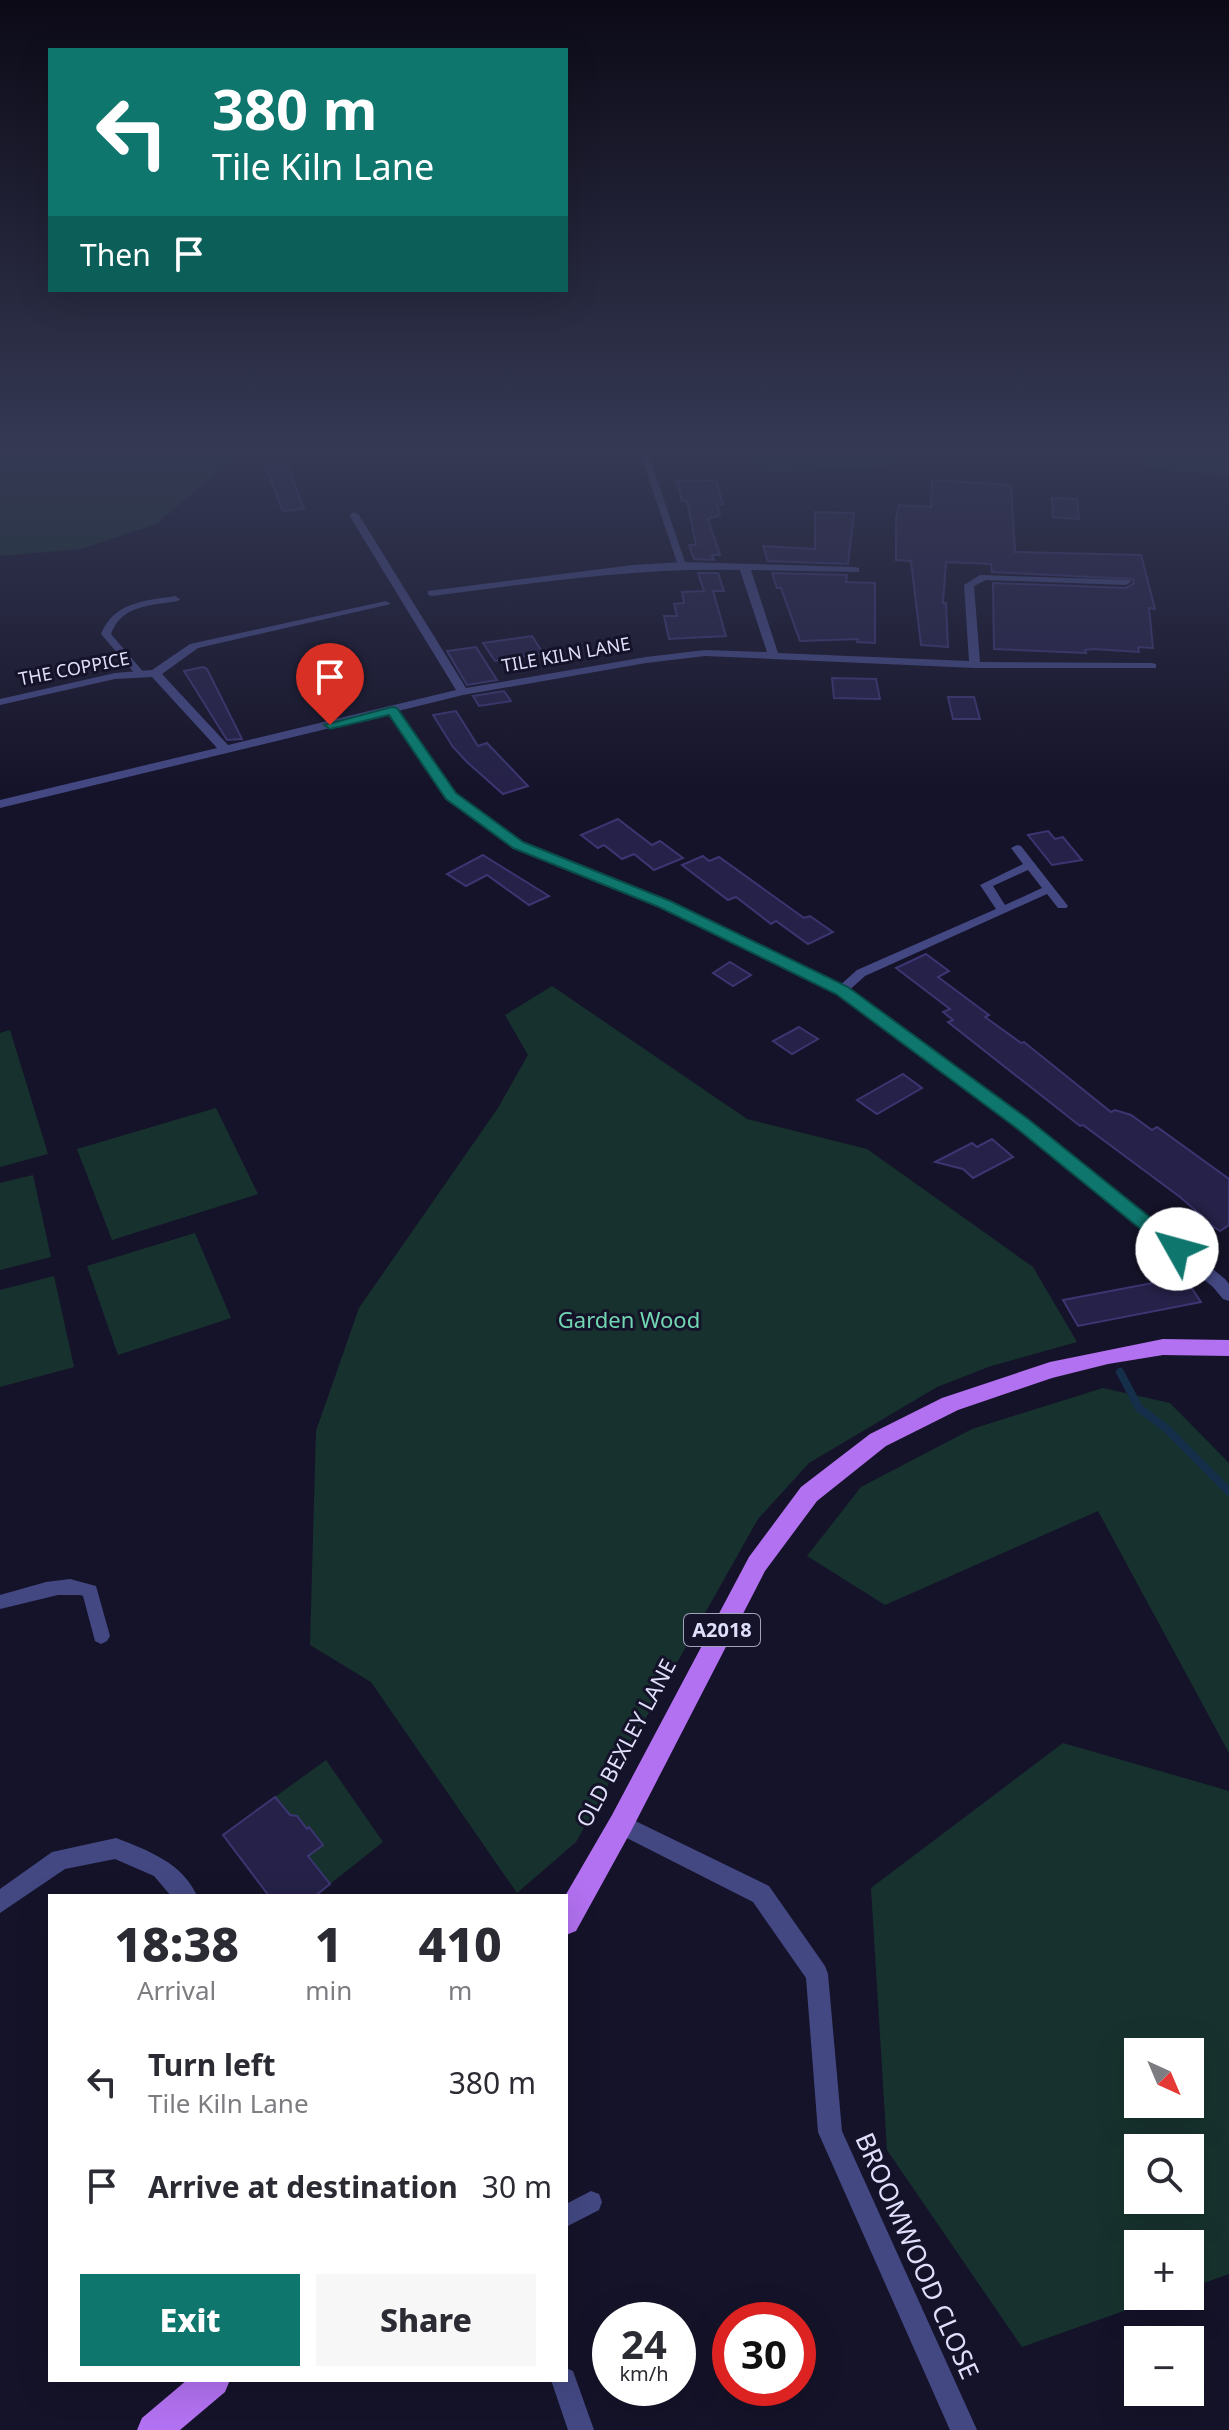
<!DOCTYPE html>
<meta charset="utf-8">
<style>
body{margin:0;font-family:"Noto Sans",sans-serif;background:#f7f7f7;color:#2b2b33;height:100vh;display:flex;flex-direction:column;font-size:30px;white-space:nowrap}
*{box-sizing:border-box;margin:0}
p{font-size:26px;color:#7c7c81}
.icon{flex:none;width:44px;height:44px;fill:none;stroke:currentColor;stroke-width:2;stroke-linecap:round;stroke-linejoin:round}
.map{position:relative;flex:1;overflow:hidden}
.panel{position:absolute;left:48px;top:1894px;width:520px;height:488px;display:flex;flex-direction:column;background:#fff;border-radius:0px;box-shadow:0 8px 32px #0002}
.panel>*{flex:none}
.banner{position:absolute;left:48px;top:48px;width:520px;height:244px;border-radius:0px;box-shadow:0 8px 32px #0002;background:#0f766e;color:#fff;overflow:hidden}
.needle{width:52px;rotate:136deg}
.tools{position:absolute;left:1124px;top:2038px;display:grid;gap:16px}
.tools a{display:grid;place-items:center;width:80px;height:80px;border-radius:0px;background:#fff;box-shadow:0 8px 32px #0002;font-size:40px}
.speed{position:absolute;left:592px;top:2302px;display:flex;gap:16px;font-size:40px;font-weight:700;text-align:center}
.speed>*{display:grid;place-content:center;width:104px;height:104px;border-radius:50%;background:#fff;box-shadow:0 8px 32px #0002;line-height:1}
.speed small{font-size:20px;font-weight:400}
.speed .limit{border:12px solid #d22;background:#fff;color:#111}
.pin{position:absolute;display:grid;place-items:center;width:68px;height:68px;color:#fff;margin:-82px -34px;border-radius:50% 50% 50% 0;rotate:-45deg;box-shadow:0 0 8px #0007}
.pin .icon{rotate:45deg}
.me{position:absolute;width:88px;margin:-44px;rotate:308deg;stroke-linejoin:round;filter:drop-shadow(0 0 6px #0008)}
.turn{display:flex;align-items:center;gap:28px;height:168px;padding:0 32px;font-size:36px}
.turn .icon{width:104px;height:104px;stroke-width:2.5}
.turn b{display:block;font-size:56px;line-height:68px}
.then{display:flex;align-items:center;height:76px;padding:0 32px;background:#0003;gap:16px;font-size:30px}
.eta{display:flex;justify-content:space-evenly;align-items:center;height:136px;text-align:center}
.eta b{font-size:48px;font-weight:800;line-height:56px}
.button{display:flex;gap:16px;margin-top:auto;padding:16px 32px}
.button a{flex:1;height:92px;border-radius:0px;background:#0f766e;color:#fff;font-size:32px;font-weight:800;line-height:92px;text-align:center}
.button a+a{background:#f7f7f7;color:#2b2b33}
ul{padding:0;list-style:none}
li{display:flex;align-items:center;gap:24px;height:104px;padding:0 32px}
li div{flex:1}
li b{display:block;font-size:30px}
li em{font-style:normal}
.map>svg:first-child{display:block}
</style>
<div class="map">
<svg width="1229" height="2430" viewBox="0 0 1229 2430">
<rect width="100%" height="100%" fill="#151329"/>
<!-- green -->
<g fill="#17322e" fill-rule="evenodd">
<polygon points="0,450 244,450 156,524 81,549 0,556"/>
<polygon points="735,450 908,450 889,467 764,472"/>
<polygon points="1137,450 1229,450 1229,476 1140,467"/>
<polygon points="552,986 747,1119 867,1149 1033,1267 1077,1342 991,1366 937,1387 809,1463 758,1519 576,1842 517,1893 371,1682 310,1645 316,1431 359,1308 498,1108 528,1055 505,1015"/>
<polygon points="10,1030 48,1154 0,1167 0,1033"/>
<polygon points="216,1108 258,1194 112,1240 77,1149"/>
<polygon points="33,1175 51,1257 0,1270 0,1183"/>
<polygon points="195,1233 231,1318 118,1355 87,1266"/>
<polygon points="54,1276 74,1367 0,1387 0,1290"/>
<polygon points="1103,1388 1170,1403 1229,1463 1229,1753 1098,1511 885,1605 807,1556 861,1487 972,1429"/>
<path d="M1063 1743 1229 1791V2274L1190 2288V2244H1138V2296H1166L1022 2347 887 2150 871 1888ZM1138 2052H1190V2104H1138ZM1138 2148H1190V2200H1138Z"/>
<polygon points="326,1760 383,1842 330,1884 308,1856 323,1844 309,1827 301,1833 275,1797"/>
</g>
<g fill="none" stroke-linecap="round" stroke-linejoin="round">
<!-- stream -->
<polyline stroke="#152f4b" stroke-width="8" points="1120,1372 1139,1408 1167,1429 1229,1492"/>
</g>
<!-- building -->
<g fill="#252148" stroke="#3b3671" stroke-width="2">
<polygon points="283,455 304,509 283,511 262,457"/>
<polygon points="716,480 723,504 717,504 720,515 708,519 720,555 712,555 714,560 694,559 689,545 696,545 687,501 682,501 677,481"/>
<polygon points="932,480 1011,485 1015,552 1141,555 1155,609 1149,608 1153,648 1138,647 1139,652 1093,649 1085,650 1086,653 994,649 993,583 1126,588 1134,583 1133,579 992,572 991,564 946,562 943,603 946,603 948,647 921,645 911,561 896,560 896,518 899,505 931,507"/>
<polygon points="1052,498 1077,499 1079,519 1053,517"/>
<polygon points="815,512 854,513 848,564 768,561 763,546 815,549"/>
<polygon points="698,573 718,573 724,591 713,591 726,636 669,639 664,616 677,616 674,604 684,603 682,592 704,591"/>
<polygon points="772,573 847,575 846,582 875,583 875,643 857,642 858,639 800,641 781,588 777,588"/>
<polygon points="532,636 543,653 495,661 483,643"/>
<polygon points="476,647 497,680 467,685 447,651"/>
<polygon points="203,667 207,669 242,739 227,740 184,671"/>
<polygon points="832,678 876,679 880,699 834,698"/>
<polygon points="504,691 511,701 479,706 473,696"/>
<polygon points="948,697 974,697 980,719 953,719"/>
<polygon points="456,711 478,746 487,743 528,786 503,794 467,762 453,747 433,715"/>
<polygon points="618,819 652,845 660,841 683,858 654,870 634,854 622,859 604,845 598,848 581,835"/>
<polygon points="1048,831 1055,839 1063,837 1082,860 1052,865 1028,835"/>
<polygon points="483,855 494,862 549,896 529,905 487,875 466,886 447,874"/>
<polygon points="703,856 709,861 719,857 804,918 810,916 833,932 808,944 776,921 771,924 736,897 728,900 682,865"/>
<polygon points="926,954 949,971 938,977 989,1015 985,1017 1021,1043 1024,1042 1111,1112 1115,1110 1131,1115 1152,1130 1157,1127 1229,1179 1229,1225 1220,1231 1199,1217 1201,1215 1180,1197 1083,1125 1080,1126 948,1022 953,1020 943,1012 950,1009 896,968"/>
<polygon points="730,962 751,975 733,986 713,973"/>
<polygon points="799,1027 818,1039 792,1054 773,1041"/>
<polygon points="903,1074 922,1088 877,1114 857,1100"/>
<polygon points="992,1139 1013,1157 973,1178 963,1169 935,1162 972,1143 977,1147"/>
<polygon points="1184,1277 1201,1302 1078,1326 1063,1300"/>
<polygon points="275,1797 290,1815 297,1816 307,1829 309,1827 323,1845 308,1856 330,1884 315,1896 269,1896 223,1835"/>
</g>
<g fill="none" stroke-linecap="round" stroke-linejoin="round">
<!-- service -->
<g fill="#434883" fill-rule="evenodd">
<polygon points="639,450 647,450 686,565 685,567 678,565"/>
<path d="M175 596 180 599 178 601C151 606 122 604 111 634L145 674 137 676 101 634C114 602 144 601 175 596Z"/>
<path d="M1017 845 1021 846 1068 906 1066 908H1058L1047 894 865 976 846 993H838L836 990 838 987 857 970 996 909 980 885 1023 864 1011 848ZM1028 870 1042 888 1005 905 993 886Z"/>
<polygon points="70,1579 96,1586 110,1636 107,1641 101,1644 95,1641 83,1596 80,1595 58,1595 0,1609 0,1595 46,1582"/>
<polygon points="591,2191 599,2194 602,2202 599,2210 566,2227 566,2204"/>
</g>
<!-- minor -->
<g fill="#434883" fill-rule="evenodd">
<path d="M354 512 359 515 466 688 646 657 705 650 767 652 740 570C637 567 535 583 432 596L428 595V591L633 565 682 562 855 567 859 568V572L751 570 778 653 969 661 964 585 980 575 1130 580 1131 582 1126 585 986 580 974 586 980 662 1152 663 1156 664V668H975L705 656 646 663 463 695 398 711 455 793 522 842 669 901 847 987 1027 1119 1225 1279 1229 1284V1301L1223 1299 1213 1287 1017 1127 837 993 659 907 514 848 447 799 388 714 0 808V800L217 748 152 677 115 679 0 705V699L115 673 152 670 190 644 386 601 391 604 198 648 162 674 228 745 456 690 349 515Z"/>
<polygon points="621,1814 769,1886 825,1966 828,1974 842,2131 977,2430 950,2430 818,2132 806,1978 753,1902 613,1831 610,1824 613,1817"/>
<path d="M116 1838C147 1850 183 1863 197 1896H171L154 1876 115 1859 65 1869 0 1913V1889L52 1852Z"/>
<polygon points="566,2368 573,2371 594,2430 568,2430 551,2380 566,2380"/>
</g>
<!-- primary -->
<g fill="#b271f0" fill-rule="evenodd">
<polygon points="1163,1339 1229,1340 1229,1356 1163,1355 1108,1364 1052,1378 958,1410 886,1446 817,1501 765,1571 630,1833 576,1931 566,1935 565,1896 612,1815 749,1557 801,1487 870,1434 942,1398 1050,1362"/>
<polygon points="187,2380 230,2380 225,2392 180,2430 137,2430 142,2418"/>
</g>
</g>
<!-- sky -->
<linearGradient id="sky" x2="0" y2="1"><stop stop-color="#0c0a17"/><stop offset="0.57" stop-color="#353954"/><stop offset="1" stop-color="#353954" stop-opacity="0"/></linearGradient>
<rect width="1229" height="790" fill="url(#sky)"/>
<!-- route -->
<polygon fill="#0f766e" stroke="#0a4d48" stroke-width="2" points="392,707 397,708 456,793 523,842 670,901 848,987 1028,1119 1183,1244 1186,1249 1183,1253 1170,1253 1015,1127 836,994 659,907 513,848 446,799 389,715 330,729 324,725"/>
<g text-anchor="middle" stroke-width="6" stroke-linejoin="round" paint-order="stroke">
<!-- far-street labels -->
<g font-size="18" fill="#dfdffc" stroke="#151329">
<text transform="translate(566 655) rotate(-10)" y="6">TILE KILN LANE</text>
<text transform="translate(74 669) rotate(-11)" y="6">THE COPPICE</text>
</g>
<!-- shield labels -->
<rect fill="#151329" stroke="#a2a2bd" stroke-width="2" x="684" y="1614" width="76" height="32" rx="6"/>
<g font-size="20" font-weight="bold" fill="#dfdffc">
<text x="722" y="1637">A2018</text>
</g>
<!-- park labels -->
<g font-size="22" fill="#71d6b1" stroke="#151329">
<text x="629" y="1328">Garden Wood</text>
</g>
<!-- street labels -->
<g font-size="22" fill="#dfdffc" stroke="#151329">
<text transform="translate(626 1743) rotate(-62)" y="8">OLD BEXLEY LANE</text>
</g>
<!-- near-street labels -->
<g font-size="26" fill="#dfdffc" stroke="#151329">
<text transform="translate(917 2256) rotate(66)" y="9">BROOMWOOD CLOSE</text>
</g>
</g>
</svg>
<div class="tools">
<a><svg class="needle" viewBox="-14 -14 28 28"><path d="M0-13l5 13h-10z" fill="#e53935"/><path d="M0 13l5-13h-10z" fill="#7c7c81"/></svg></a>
<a><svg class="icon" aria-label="search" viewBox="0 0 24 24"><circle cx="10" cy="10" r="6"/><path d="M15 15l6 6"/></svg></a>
<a>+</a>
<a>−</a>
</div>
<div class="speed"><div>24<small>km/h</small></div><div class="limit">30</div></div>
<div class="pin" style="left:330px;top:725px;background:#d93025"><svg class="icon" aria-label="arrive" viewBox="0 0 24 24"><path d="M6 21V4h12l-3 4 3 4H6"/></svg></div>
<svg class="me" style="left:1177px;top:1249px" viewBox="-20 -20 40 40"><circle r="19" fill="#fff"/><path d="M0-13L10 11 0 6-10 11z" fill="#0f766e"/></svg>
<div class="banner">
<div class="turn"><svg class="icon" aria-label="left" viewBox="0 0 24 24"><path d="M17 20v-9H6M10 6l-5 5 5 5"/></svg><div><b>380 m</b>Tile Kiln Lane</div></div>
<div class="then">Then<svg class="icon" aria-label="arrive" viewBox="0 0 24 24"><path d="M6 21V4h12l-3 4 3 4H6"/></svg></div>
</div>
<section class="panel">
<div class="eta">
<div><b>18:38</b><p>Arrival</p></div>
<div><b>1</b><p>min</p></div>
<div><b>410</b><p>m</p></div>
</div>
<ul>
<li><svg class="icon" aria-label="left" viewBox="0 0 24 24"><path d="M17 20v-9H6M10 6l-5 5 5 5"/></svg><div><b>Turn left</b><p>Tile Kiln Lane</p></div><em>380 m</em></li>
<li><svg class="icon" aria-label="arrive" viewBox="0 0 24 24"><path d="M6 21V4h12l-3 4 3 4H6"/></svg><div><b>Arrive at destination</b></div><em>30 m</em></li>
</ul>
<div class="button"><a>Exit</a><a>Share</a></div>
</section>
</div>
